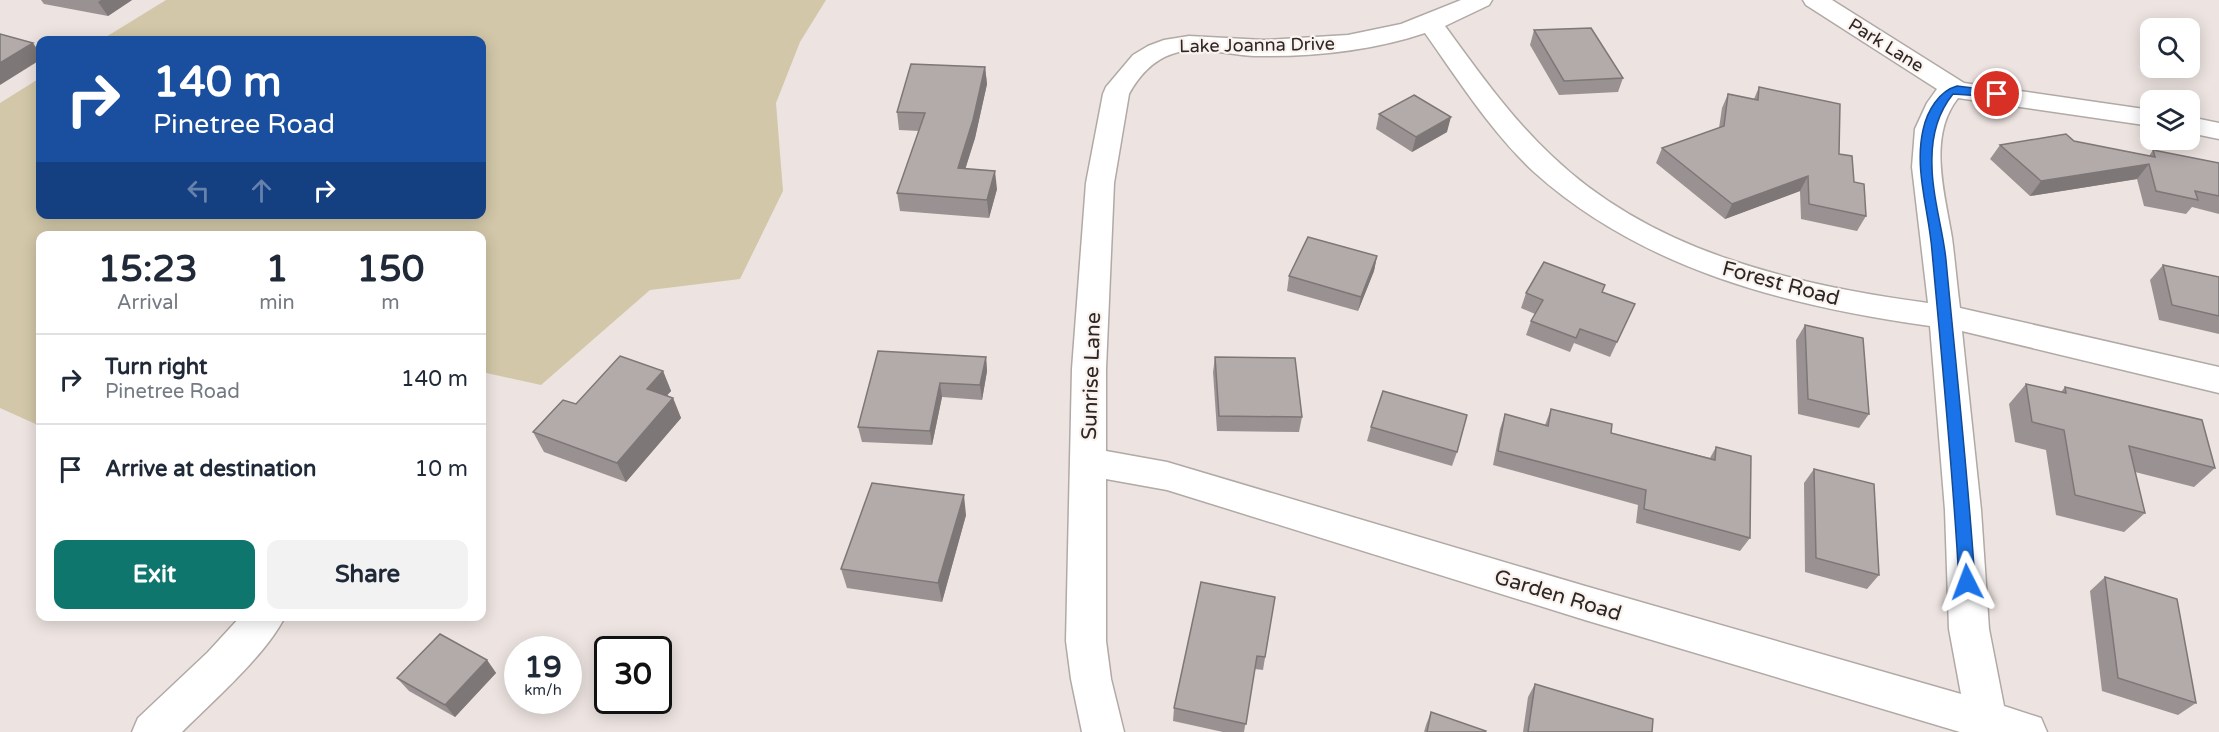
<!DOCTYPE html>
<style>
body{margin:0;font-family:"Varela Round",sans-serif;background:#f2f2f3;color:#1f2937;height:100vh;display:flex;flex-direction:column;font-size:22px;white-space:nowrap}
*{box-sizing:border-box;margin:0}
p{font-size:20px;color:#747a83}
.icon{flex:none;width:33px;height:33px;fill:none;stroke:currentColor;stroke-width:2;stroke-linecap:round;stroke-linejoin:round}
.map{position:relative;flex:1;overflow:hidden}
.side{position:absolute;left:36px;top:231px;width:450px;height:390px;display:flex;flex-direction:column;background:#fff;border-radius:12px;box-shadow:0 3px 15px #0003}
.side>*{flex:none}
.banner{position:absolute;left:36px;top:36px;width:450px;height:183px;border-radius:12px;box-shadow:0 3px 15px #0003;background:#1a4fa0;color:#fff;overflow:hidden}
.controls{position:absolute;left:2140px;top:18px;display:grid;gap:12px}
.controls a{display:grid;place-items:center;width:60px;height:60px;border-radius:12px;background:#fff;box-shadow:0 3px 15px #0003;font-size:30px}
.speed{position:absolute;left:504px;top:636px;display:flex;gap:12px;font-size:30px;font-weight:700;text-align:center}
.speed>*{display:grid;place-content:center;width:78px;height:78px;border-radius:50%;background:#fff;box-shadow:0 3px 15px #0003;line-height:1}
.speed small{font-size:15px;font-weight:400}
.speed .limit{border:3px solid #111;border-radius:9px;background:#fff;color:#111}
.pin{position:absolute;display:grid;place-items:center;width:51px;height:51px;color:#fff;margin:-26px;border:3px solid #fff;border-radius:50%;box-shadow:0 2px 6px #0007}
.me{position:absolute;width:66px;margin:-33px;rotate:357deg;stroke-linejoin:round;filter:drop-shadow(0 0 4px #0008)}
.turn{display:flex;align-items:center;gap:21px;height:126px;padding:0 18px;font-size:27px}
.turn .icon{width:78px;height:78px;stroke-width:2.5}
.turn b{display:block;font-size:42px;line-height:51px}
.lanes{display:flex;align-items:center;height:57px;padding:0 18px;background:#0003;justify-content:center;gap:30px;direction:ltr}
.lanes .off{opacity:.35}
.eta{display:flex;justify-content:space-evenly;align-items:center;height:102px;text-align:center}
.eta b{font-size:36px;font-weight:700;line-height:42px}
.cta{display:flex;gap:12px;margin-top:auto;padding:12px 18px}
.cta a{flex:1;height:69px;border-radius:12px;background:#0f766e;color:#fff;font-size:24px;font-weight:700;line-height:69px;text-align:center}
.cta a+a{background:#f2f2f3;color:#1f2937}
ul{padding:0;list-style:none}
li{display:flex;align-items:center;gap:18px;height:90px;padding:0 18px;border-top:2px solid #e0e1e3}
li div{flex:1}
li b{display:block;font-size:22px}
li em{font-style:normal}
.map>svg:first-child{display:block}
</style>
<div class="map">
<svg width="2219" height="732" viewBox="0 0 2219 732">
<rect width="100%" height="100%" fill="#ede4e1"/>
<!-- green -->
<polygon fill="#d2c7a8" points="166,0 826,0 800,42 776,103 783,191 740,279 650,290 541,385 482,372 482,236 40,236 40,426 0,408 0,103 40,78 40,214 482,214 482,40 101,40"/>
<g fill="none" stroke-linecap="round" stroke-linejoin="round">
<defs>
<g id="minor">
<path d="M1461 0H1492L1489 5 1445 26C1478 71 1511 118 1552 156 1652 252 1794 285 1928 303L1912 167 1915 129 1927 103 1937 89 1806 5 1803 0H1832L1964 83 2151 110V126L1958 98C1927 137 1945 194 1952 238 1955 261 1957 285 1960 308L2219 367V393L1962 331 1981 510 1989 629 2004 706 2041 718 2047 732H1960L1585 620 1167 490 1106 479V641L1111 679 1124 732H1082L1071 679 1066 641 1072 369 1086 183 1103 94 1106 87 1133 55 1148 46 1164 40 1189 36 1264 40 1348 35 1401 24ZM1425 33C1459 81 1491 132 1534 172 1643 270 1788 306 1930 326L1945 510 1949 629 1961 694 1585 586 1167 462 1106 451V369L1114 183 1129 94C1138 77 1153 60 1172 54 1197 45 1228 55 1254 56 1311 57 1371 51 1425 33Z"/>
<polygon points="2190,117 2219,123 2219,139 2190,133"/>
<path d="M241 616H285C268 653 212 702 182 732H132L138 718 208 652Z"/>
</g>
</defs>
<!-- minor casing -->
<use href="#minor" stroke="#b1a9a5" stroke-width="3"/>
<!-- minor -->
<use href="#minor" fill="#fff" fill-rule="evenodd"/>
</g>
<!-- wall -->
<g fill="#9a9292">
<polygon points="41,0 132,0 108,16 44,4"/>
<polygon points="1534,30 1623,78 1618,92 1559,95 1530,45"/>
<polygon points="985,67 987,84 975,138 965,169 997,189 989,218 900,211 897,193 919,131 899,130 897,112"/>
<polygon points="1759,87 1839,154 1854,182 1866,216 1857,231 1801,219 1800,191 1725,219 1656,163 1662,148 1719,128 1722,108 1728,94 1754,99"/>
<polygon points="1379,114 1447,132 1412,152 1376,129"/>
<polygon points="2074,141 2149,156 2153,150 2219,163 2219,214 2192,207 2186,214 2144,206 2137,179 2030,196 1990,159 2000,145"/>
<polygon points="1377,256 1374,271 1358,311 1287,291 1289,276"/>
<polygon points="2163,265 2219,277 2219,334 2159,320 2150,280"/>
<polygon points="1605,285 1602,292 1635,304 1610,357 1574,343 1570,352 1526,335 1531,321 1535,314 1521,308 1526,293"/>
<polygon points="1805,325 1869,414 1859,428 1798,414 1796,340"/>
<polygon points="986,357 987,371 982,400 942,397 932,445 862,442 858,427"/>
<polygon points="1215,357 1302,417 1299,432 1217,431 1213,372"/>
<polygon points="663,371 671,391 667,395 673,398 681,418 626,482 544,452 533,432"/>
<polygon points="2026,384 2061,392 2065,387 2215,468 2194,487 2135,472 2145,513 2124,532 2056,515 2046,450 2015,442 2009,404"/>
<polygon points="1551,409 1611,433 1710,458 1716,447 1750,538 1740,551 1636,523 1638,505 1493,465 1500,429 1505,414 1545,425"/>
<polygon points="1371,427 1457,452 1452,466 1367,441"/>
<polygon points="1814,469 1879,575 1867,589 1805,572 1804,483"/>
<polygon points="966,515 942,602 847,588 841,569"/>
<polygon points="2105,577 2196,703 2178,715 2102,691 2090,591"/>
<polygon points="1275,597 1263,670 1255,669 1244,732 1223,732 1173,721 1174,708"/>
<polygon points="487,660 496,673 455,717 409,691 397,678"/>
<polygon points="1535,684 1652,732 1523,732 1528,697"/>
<polygon points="1431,712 1485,732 1424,732 1426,725"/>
</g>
<!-- shaded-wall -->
<g fill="#7d7777">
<polygon points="101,0 132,0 108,16 98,2"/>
<polygon points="33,43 40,53 40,60 0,85 0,63"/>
<polygon points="985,67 987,84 975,138 960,186 958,168"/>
<polygon points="1451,117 1447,132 1412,152 1416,137"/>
<polygon points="2149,164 2137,179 2030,196 2041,181"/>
<polygon points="995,171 997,189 989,218 987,200"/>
<polygon points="1808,176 1800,191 1725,219 1732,204"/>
<polygon points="1377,256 1374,271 1358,311 1361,297"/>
<polygon points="986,357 987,371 982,400 980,385"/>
<polygon points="663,371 671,391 655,409 647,389"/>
<polygon points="940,383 942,397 932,445 930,431"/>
<polygon points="673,398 681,418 626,482 617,463"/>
<polygon points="964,495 966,515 942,602 938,583"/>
<polygon points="487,660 496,673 455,717 445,705"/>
</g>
<!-- building -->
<g fill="#b3aaaa" stroke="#7d7777" stroke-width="1.5">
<polygon points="1591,28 1623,78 1564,81 1534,30"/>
<polygon points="0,34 33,43 0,63"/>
<polygon points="911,64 985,67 973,120 958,168 995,171 987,200 897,193 925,113 897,112"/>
<polygon points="1759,87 1840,104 1839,154 1852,156 1854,182 1864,184 1866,216 1809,204 1808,176 1732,204 1662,148 1724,126 1728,94 1758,100"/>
<polygon points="1414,95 1451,117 1416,137 1379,114"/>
<polygon points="2066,134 2074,141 2155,157 2153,150 2219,163 2219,196 2195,191 2198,200 2156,191 2149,164 2041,181 2000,145"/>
<polygon points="1308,237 1377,256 1361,297 1289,276"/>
<polygon points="1544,262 1605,285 1602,292 1635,304 1617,342 1580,329 1576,338 1531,321 1543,300 1526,293"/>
<polygon points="2163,265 2219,277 2219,316 2172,305"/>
<polygon points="1805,325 1863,338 1869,414 1808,399"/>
<polygon points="878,351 986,357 980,385 940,383 930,431 858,427"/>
<polygon points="620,356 663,371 647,389 673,398 617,463 533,432 563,400 576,404"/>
<polygon points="1215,357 1295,358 1302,417 1219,416"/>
<polygon points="2026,384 2066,393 2065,387 2202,420 2215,468 2129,446 2145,513 2075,495 2064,430 2032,422"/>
<polygon points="1383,391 1467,415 1457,452 1371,427"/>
<polygon points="1551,409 1612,424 1611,433 1715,460 1716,447 1751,456 1750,538 1644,509 1646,490 1498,451 1505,414 1548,426"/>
<polygon points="1814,469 1874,484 1879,575 1816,558"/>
<polygon points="872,483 964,495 938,583 841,569"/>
<polygon points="2105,577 2177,599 2196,703 2118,678"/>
<polygon points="1201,582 1275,597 1265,657 1257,656 1246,724 1174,708"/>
<polygon points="440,634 487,660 445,705 397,678"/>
<polygon points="1535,684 1653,719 1652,732 1528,732"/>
<polygon points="1431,712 1486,731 1485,732 1427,732"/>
</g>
<!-- route -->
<path fill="#1a73e8" stroke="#114b97" stroke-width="1.5" d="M1957 86 1997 91 2003 94 1997 97 1953 94C1936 115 1931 140 1932 166 1932 197 1943 229 1946 260 1956 367 1968 474 1975 582L1972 586 1967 588 1961 586 1959 582C1953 471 1942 361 1932 251 1929 211 1914 170 1923 130 1927 111 1939 91 1957 86Z"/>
<g text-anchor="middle" stroke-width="4.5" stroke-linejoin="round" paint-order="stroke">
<!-- far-street labels -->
<g font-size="18" fill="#2a2726" stroke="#fbf2ee">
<text transform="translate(1257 45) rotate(-1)" y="6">Lake Joanna Drive</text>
<text transform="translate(1886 45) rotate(32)" y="6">Park Lane</text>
</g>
<!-- street labels -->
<g font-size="21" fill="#2a2726" stroke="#fbf2ee">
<text transform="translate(1781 283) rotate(15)" y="7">Forest Road</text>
<text transform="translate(1091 376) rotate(-88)" y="7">Sunrise Lane</text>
<text transform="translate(1558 595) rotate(17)" y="7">Garden Road</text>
</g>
</g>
</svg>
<div class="controls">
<a><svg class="icon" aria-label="search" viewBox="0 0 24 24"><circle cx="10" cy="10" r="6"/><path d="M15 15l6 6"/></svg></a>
<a><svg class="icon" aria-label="layers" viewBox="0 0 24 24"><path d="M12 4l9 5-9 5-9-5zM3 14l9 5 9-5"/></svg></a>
</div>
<div class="speed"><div>19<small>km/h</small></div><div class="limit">30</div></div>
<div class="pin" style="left:1997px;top:94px;background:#d93025"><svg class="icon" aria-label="arrive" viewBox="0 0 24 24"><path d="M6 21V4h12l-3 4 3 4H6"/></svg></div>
<svg class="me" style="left:1967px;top:582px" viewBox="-20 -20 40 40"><path d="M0-17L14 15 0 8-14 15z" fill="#1a73e8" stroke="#fff" stroke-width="4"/></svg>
<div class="banner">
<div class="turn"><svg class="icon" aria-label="right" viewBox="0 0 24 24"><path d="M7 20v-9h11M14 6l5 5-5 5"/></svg><div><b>140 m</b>Pinetree Road</div></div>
<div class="lanes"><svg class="icon off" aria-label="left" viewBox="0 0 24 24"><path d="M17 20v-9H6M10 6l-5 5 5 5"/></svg><svg class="icon off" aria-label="ahead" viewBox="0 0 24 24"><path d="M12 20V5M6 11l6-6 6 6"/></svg><svg class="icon" aria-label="right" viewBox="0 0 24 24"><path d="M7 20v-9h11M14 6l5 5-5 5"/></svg></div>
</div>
<section class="side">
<div class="eta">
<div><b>15:23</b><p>Arrival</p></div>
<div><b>1</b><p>min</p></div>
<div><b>150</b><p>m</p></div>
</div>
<ul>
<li><svg class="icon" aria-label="right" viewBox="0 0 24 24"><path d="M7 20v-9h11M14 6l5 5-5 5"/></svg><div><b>Turn right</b><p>Pinetree Road</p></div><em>140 m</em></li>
<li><svg class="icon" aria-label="arrive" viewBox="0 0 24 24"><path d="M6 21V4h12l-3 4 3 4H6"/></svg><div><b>Arrive at destination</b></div><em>10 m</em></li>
</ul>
<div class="cta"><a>Exit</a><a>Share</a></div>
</section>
</div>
